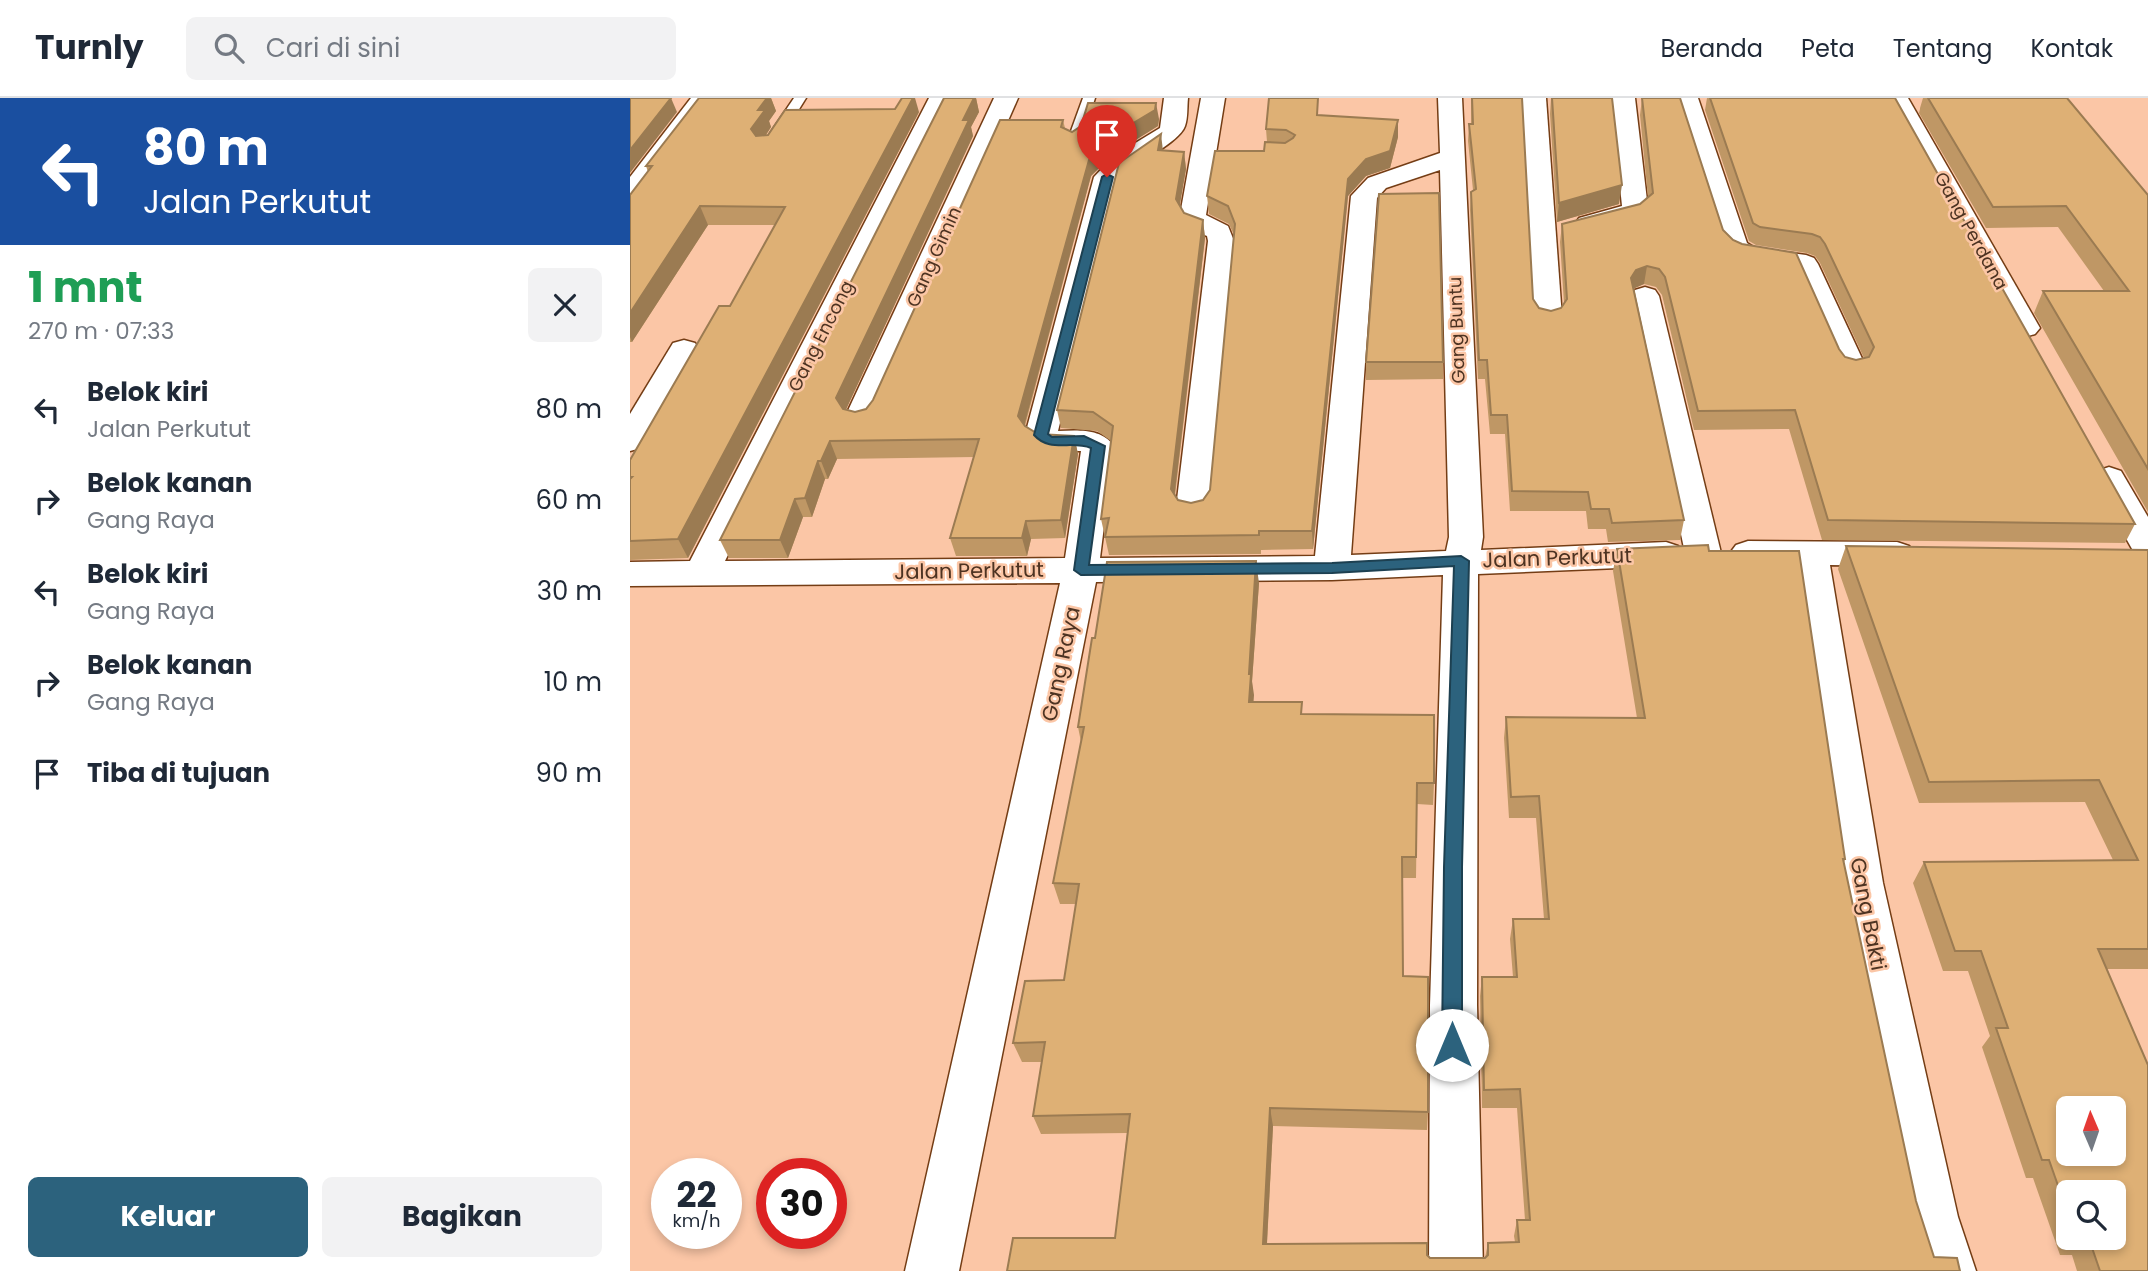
<!DOCTYPE html>
<html lang="id">
<meta charset="utf-8">
<style>
body{margin:0;font-family:Poppins,sans-serif;background:#f2f2f3;color:#1f2937;height:100vh;display:flex;flex-direction:column;font-size:26px;white-space:nowrap}
*{box-sizing:border-box;margin:0}
p{font-size:23px;color:#747a83}
.icon{flex:none;width:38px;height:38px;fill:none;stroke:currentColor;stroke-width:2;stroke-linecap:round;stroke-linejoin:round}
.map{position:relative;flex:1;overflow:hidden}
.panel{display:flex;flex-direction:column;background:#fff;width:630px}
.panel>*{flex:none}
.guide{background:#1a4fa0;color:#fff;overflow:hidden}
.needle{width:46px;rotate:358deg}
.tools{position:absolute;left:1426px;top:998px;display:grid;gap:14px}
.tools a{display:grid;place-items:center;width:70px;height:70px;border-radius:10px;background:#fff;box-shadow:0 4px 10px #0003;font-size:35px}
.speed{position:absolute;left:21px;top:1060px;display:flex;gap:14px;font-size:35px;font-weight:700;text-align:center}
.speed>*{display:grid;place-content:center;width:91px;height:91px;border-radius:50%;background:#fff;box-shadow:0 4px 10px #0003;line-height:1}
.speed small{font-size:18px;font-weight:400}
.speed .limit{border:10px solid #d22;background:#fff;color:#111}
.pin{position:absolute;display:grid;place-items:center;width:60px;height:60px;color:#fff;margin:-72px -30px;border-radius:50% 50% 50% 0;rotate:-45deg;box-shadow:0 0 7px #0007}
.pin .icon{rotate:45deg}
.me{position:absolute;width:77px;margin:-38px;rotate:0deg;stroke-linejoin:round;filter:drop-shadow(0 0 5px #0008)}
.turn{display:flex;align-items:center;gap:24px;height:147px;padding:0 28px;font-size:32px}
.turn .icon{width:91px;height:91px;stroke-width:2.5}
.turn b{display:block;font-size:49px;line-height:60px}
.round{display:grid;place-items:center;flex:none;width:74px;height:74px;border-radius:10px;background:#f2f2f3}
.overview{display:flex;align-items:center;justify-content:space-between;height:119px;padding:0 28px}
h1{font-size:42px;font-weight:700;line-height:52px;color:#1e9e55}
.primary-button{display:flex;gap:14px;margin-top:auto;padding:14px 28px}
.primary-button a{flex:1;height:80px;border-radius:10px;background:#2c627d;color:#fff;font-size:28px;font-weight:700;line-height:80px;text-align:center}
.primary-button a+a{background:#f2f2f3;color:#1f2937}
ul{padding:0;list-style:none}
li{display:flex;align-items:center;gap:21px;height:91px;padding:0 28px}
li div{flex:1}
li b{display:block;font-size:26px}
li em{font-style:normal}
header{display:flex;align-items:center;gap:42px;box-sizing:border-box;height:98px;padding:0 35px;background:#fff;border-bottom:2px solid #e0e1e3}
header strong{font-size:33px}
nav{display:flex;gap:38px;margin-inline-start:auto;font-size:24px}
.search{width:490px;height:63px;background:#f2f2f3;display:flex;align-items:center;gap:18px;box-sizing:border-box;padding:0 24px;border-radius:10px;color:#747a83;font-size:26px}
main{display:flex;flex:1;min-height:0}
.map>svg:first-child{display:block}
</style>
<header>
<strong>Turnly</strong>
<div class="search"><svg class="icon" aria-label="search" viewBox="0 0 24 24"><circle cx="10" cy="10" r="6"/><path d="M15 15l6 6"/></svg>Cari di sini</div>
<nav><a>Beranda</a><a>Peta</a><a>Tentang</a><a>Kontak</a></nav>
</header>
<main>
<section class="panel">
<div class="guide">
<div class="turn"><svg class="icon" aria-label="left" viewBox="0 0 24 24"><path d="M17 20v-9H6M10 6l-5 5 5 5"/></svg><div><b>80 m</b>Jalan Perkutut</div></div>
</div>
<div class="overview"><div><h1>1 mnt</h1><p>270 m · 07:33</p></div><a class="round"><svg class="icon" aria-label="close" viewBox="0 0 24 24"><path d="M6 6l12 12M18 6L6 18"/></svg></a></div>
<ul>
<li><svg class="icon" aria-label="left" viewBox="0 0 24 24"><path d="M17 20v-9H6M10 6l-5 5 5 5"/></svg><div><b>Belok kiri</b><p>Jalan Perkutut</p></div><em>80 m</em></li>
<li><svg class="icon" aria-label="right" viewBox="0 0 24 24"><path d="M7 20v-9h11M14 6l5 5-5 5"/></svg><div><b>Belok kanan</b><p>Gang Raya</p></div><em>60 m</em></li>
<li><svg class="icon" aria-label="left" viewBox="0 0 24 24"><path d="M17 20v-9H6M10 6l-5 5 5 5"/></svg><div><b>Belok kiri</b><p>Gang Raya</p></div><em>30 m</em></li>
<li><svg class="icon" aria-label="right" viewBox="0 0 24 24"><path d="M7 20v-9h11M14 6l5 5-5 5"/></svg><div><b>Belok kanan</b><p>Gang Raya</p></div><em>10 m</em></li>
<li><svg class="icon" aria-label="arrive" viewBox="0 0 24 24"><path d="M6 21V4h12l-3 4 3 4H6"/></svg><div><b>Tiba di tujuan</b></div><em>90 m</em></li>
</ul>
<div class="primary-button"><a>Keluar</a><a>Bagikan</a></div>
</section>
<div class="map">
<svg width="1518" height="1173" viewBox="0 0 1518 1173">
<rect width="100%" height="100%" fill="#fbc6a6"/>
<g fill="none" stroke-linecap="round" stroke-linejoin="round">
<defs>
<g id="service">
<polygon points="164,0 176,0 153,37 143,37 141,34"/>
<polygon points="453,0 465,0 451,44 444,48 437,44"/>
</g>
<g id="minor">
<polygon points="61,0 85,0 9,101 0,104 0,79"/>
<path d="M299 0H323L95 463 435 460 451 353C428 352 410 359 395 337L464 79 484 58 530 30 534 0H558C557 9 558 20 555 28 550 44 504 66 489 81L428 333C447 332 472 330 484 348L470 460 685 458 721 98 738 80 810 55 808 0H832L853 439 851 452 1036 444 1048 448 1054 456 1048 464 1036 468 848 476 847 907 853 1173H799L800 907 813 477 702 482 466 484 329 1173H275L430 485 0 488V464L60 463ZM810 72 819 439 816 453 721 457 747 100 756 90Z"/>
<polygon points="364,0 388,0 247,319 242,326 231,329 220,326 215,319"/>
<polygon points="571,0 595,0 576,117 598,128 604,143 580,410 575,418 563,421 551,418 546,410 578,143 577,138 557,130 550,117"/>
<polygon points="892,0 916,0 932,220 928,226 918,229 908,226 904,220"/>
<path d="M981 0H1005L1018 111C1007 127 967 136 949 132L945 126 949 120 992 108Z"/>
<polygon points="1044,0 1068,0 1117,145 1125,150 1176,157 1184,160 1188,166 1236,269 1232,275 1221,278 1210,275 1206,269 1163,171 1109,162 1101,159 1091,149"/>
<polygon points="1254,0 1278,0 1410,230 1405,236 1395,239 1385,236 1380,230"/>
<polygon points="1015,189 1025,192 1029,198 1091,455 1085,463 1073,467 1061,463 1055,455 1001,198 1005,192"/>
<polygon points="54,242 65,245 69,251 11,350 0,353 0,316 43,245"/>
<polygon points="1479,369 1491,373 1518,419 1518,462 1506,458 1462,380 1467,373"/>
<polygon points="1118,443 1267,444 1279,448 1285,456 1279,464 1267,468 1200,467 1253,785 1328,1119 1346,1173 1292,1173 1276,1119 1209,785 1164,467 1118,467 1106,463 1100,455 1106,447"/>
</g>
</defs>
<!-- service casing -->
<use href="#service" stroke="#743d15" stroke-width="3"/>
<!-- minor casing -->
<use href="#minor" stroke="#743d15" stroke-width="3"/>
<!-- service -->
<use href="#service" fill="#fff" fill-rule="evenodd"/>
<!-- minor -->
<use href="#minor" fill="#fff" fill-rule="evenodd"/>
</g>
<!-- wall -->
<g fill="#bf9765" fill-rule="evenodd">
<polygon points="69,0 141,0 146,13 139,23 141,29 136,37 289,14 58,460 0,462 0,362 100,208 145,127 78,127 2,244 0,244 0,97 18,74 16,68"/>
<polygon points="314,0 346,0 349,14 341,29 343,38 216,311 225,314 236,311 243,302 433,22 435,30 442,34 529,21 528,28 483,56 461,78 395,328 408,336 444,338 448,356 435,440 401,441 397,458 326,458 320,440 344,359 207,361 198,381 195,381 182,419 173,419 158,460 99,460 90,442"/>
<polygon points="841,0 892,0 903,201 909,210 921,213 931,210 934,205 930,144 932,126 1010,106 1018,99 1010,17 1012,0 1093,132 1209,251 1215,259 1226,262 1234,260 1190,165 1185,158 1177,155 1126,147 1119,143 1075,12 1077,0 1265,0 1505,426 1495,445 1192,442 1159,331 1064,332 1032,197 1026,189 1014,186 1004,190 1054,422 1050,442 978,444 976,431 958,431 956,413 880,413 875,336 860,336 855,281 848,281 840,112 841,94 843,92 838,43 839,26 841,26"/>
<polygon points="921,0 989,106 927,124 920,16"/>
<polygon points="1293,0 1437,0 1518,97 1518,414 1404,215 1413,193 1474,193 1428,129 1356,130 1289,15 1290,11 1290,10"/>
<polygon points="688,17 768,22 768,39 760,70 736,78 718,98 683,451 631,452 631,456 479,457 471,421 481,343 467,333 431,330 427,312 533,53 554,54 556,71 549,108 554,115 573,122 575,140 545,398 548,402 561,405 573,402 580,392 604,137 599,126 579,116 577,98 634,53 637,44 636,31"/>
<polygon points="736,264 813,264 813,281 736,282"/>
<path d="M1216 448 1518 452V871H1476L1518 1173H1447L1442 1157H1430L1403 1080H1396L1352 949 1360 938 1338 873H1313L1283 785 1294 764 1483 762 1455 704 1289 705 1208 471ZM1438 1094 1484 1139H1438Z"/>
<polygon points="987,451 1079,453 1215,761 1214,765 1286,1103 1304,1159 377,1173 485,1140 497,1035 411,1036 403,1018 412,964 392,964 383,945 434,882 446,806 430,806 423,785 451,644 448,629 465,540 629,485 622,584 623,604 673,616 804,685 803,707 787,706 786,780 772,780 773,878 798,1014 797,1032 643,1028 637,1146 797,1157 800,1160 855,1160 858,1145 885,1144 884,1138 887,1122 895,1122 887,1010 852,1010 850,898 852,879 883,879 880,841 883,821 914,821 906,720 879,720 874,640 876,619 1007,620 983,473"/>
</g>
<!-- shaded-wall -->
<g fill="#9b7b52">
<polygon points="41,0 47,14 0,75 0,52"/>
<polygon points="137,0 141,0 146,13 139,23 141,29 128,49 121,31 128,12"/>
<polygon points="283,0 285,0 289,14 58,460 48,441"/>
<polygon points="344,0 346,0 349,14 341,29 343,38 213,318 206,300 333,22"/>
<polygon points="526,5 529,21 528,28 483,56 461,78 392,336 388,318 459,62 480,39"/>
<polygon points="768,22 768,39 760,70 736,78 718,98 683,451 682,433 718,81"/>
<polygon points="531,36 533,53 528,52"/>
<polygon points="554,54 556,71 548,118 546,101"/>
<polygon points="992,87 989,106 927,124 929,105"/>
<polygon points="70,108 78,127 2,244 0,239 0,215"/>
<polygon points="573,122 575,140 543,410 541,391"/>
<polygon points="1017,168 1014,186 1003,191 1001,180 1006,172"/>
<polygon points="444,338 448,356 435,440 431,422"/>
<polygon points="200,343 207,361 198,381 191,363"/>
<polygon points="188,363 195,381 182,419 175,400"/>
<polygon points="165,401 173,419 158,460 150,442"/>
<polygon points="396,423 401,441 397,458 392,440"/>
<polygon points="626,463 629,485 622,583 624,597 622,626 619,604 619,576"/>
<polygon points="640,1010 643,1028 636,1162 633,1146"/>
</g>
<!-- building -->
<g fill="#deb075" stroke="#9b7b52" stroke-width="2" fill-rule="evenodd">
<polygon points="0,0 41,0 0,52"/>
<polygon points="69,0 137,0 128,12 135,12 121,31 126,38 138,37 155,12 265,11 272,0 283,0 48,441 0,443 0,381 2,379 0,379 0,362 89,208 100,208 155,109 70,108 0,215 0,97 22,68 16,68"/>
<polygon points="314,0 344,0 333,22 339,22 206,300 213,311 225,314 236,311 243,302 370,22 433,22 431,29 442,34 451,28 458,5 526,5 525,12 480,39 459,62 388,318 395,328 408,336 444,338 431,422 396,423 392,440 320,440 349,341 200,343 191,363 188,363 175,400 165,401 150,442 90,442"/>
<polygon points="639,0 688,0 687,17 768,22 760,53 736,61 718,81 682,433 629,433 629,437 475,439 479,420 471,421 483,328 463,314 427,312 489,65 531,36 528,52 554,54 546,101 554,115 573,122 541,391 548,402 561,405 573,402 580,392 605,126 598,108 577,98 585,53 634,53 635,44 655,45 663,40 665,37 656,32 636,31"/>
<polygon points="842,0 892,0 903,201 909,210 921,213 931,210 937,201 932,126 1010,106 1023,95 1012,0 1050,0 1093,132 1103,142 1112,146 1166,155 1209,251 1215,259 1226,262 1239,259 1244,249 1195,146 1190,139 1182,136 1130,129 1123,125 1080,0 1265,0 1505,426 1198,422 1165,312 1068,313 1035,179 1029,171 1017,168 1006,172 1001,180 1054,422 982,425 979,411 961,411 958,394 882,393 877,317 861,317 857,262 849,262 841,94 846,91 839,26 843,26"/>
<polygon points="922,0 982,0 992,87 929,105"/>
<polygon points="1298,0 1437,0 1518,97 1518,371 1413,193 1499,193 1436,108 1363,109"/>
<polygon points="809,95 813,264 736,264 749,96"/>
<polygon points="1078,447 1079,453 1169,453 1215,761 1213,761 1286,1103 1304,1159 1327,1160 1330,1173 377,1173 383,1140 485,1140 500,1016 403,1018 415,944 383,945 395,883 434,882 449,786 423,785 454,629 448,629 462,540 465,540 477,464 626,463 619,576 621,576 619,604 672,604 671,616 804,617 804,685 787,685 786,759 772,759 773,878 798,879 798,1014 640,1010 633,1146 797,1145 797,1157 800,1160 855,1160 858,1157 858,1145 889,1144 887,1122 900,1122 890,991 854,992 852,879 887,879 883,821 919,821 909,698 881,699 876,619 1015,620 987,451"/>
<path d="M1216 448 1518 452V851H1468L1518 967V1173H1470L1459 1141H1447V1139H1484V1094H1438V1116L1419 1062H1412L1366 930H1378L1351 853H1325L1294 764 1508 762 1469 682 1299 684ZM1438 1010H1484V1055H1438Z"/>
</g>
<!-- route -->
<path fill="#2c627d" stroke="#1d4051" stroke-width="2" d="M477 76 483 79 418 336 422 339 454 338 475 348 459 467 702 465 831 458 839 463 832 769V947L829 954 822 956 815 954 812 947 814 769 824 468 702 475 451 477 444 472 461 350C441 342 420 355 404 337L472 79Z"/>
<g text-anchor="middle" stroke-width="5" stroke-linejoin="round" paint-order="stroke">
<!-- far-street labels -->
<g font-size="18" fill="#4d3322" stroke="#fbc6a6">
<text transform="translate(1341 133) rotate(61)" y="6">Gang Perdana</text>
<text transform="translate(304 159) rotate(-66)" y="6">Gang Gimin</text>
<text transform="translate(827 232) rotate(-92)" y="6">Gang Buntu</text>
<text transform="translate(191 238) rotate(-63)" y="6">Gang Encong</text>
</g>
<!-- street labels -->
<g font-size="21" fill="#4d3322" stroke="#fbc6a6">
<text transform="translate(927 460) rotate(-2)" y="7">Jalan Perkutut</text>
<text transform="translate(339 473) rotate(-1)" y="7">Jalan Perkutut</text>
<text transform="translate(431 566) rotate(-78)" y="7">Gang Raya</text>
<text transform="translate(1238 816) rotate(79)" y="7">Gang Bakti</text>
</g>
</g>
</svg>
<div class="tools">
<a><svg class="needle" viewBox="-14 -14 28 28"><path d="M0-13l5 13h-10z" fill="#e53935"/><path d="M0 13l5-13h-10z" fill="#747a83"/></svg></a>
<a><svg class="icon" aria-label="search" viewBox="0 0 24 24"><circle cx="10" cy="10" r="6"/><path d="M15 15l6 6"/></svg></a>
</div>
<div class="speed"><div>22<small>km/h</small></div><div class="limit">30</div></div>
<div class="pin" style="left:477px;top:79px;background:#d93025"><svg class="icon" aria-label="arrive" viewBox="0 0 24 24"><path d="M6 21V4h12l-3 4 3 4H6"/></svg></div>
<svg class="me" style="left:822px;top:947px" viewBox="-20 -20 40 40"><circle r="19" fill="#fff"/><path d="M0-13L10 11 0 6-10 11z" fill="#2c627d"/></svg>
</div>
</main>
